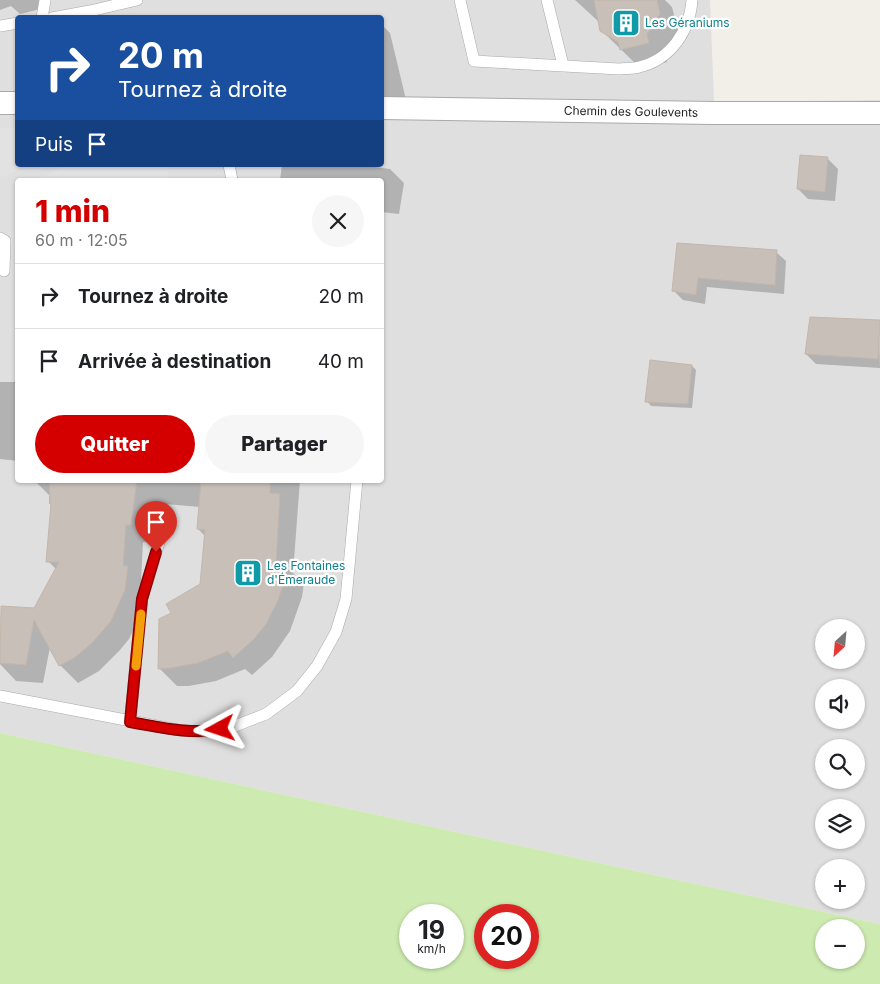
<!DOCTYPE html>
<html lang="fr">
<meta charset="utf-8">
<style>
body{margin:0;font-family:Inter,sans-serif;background:#f6f6f6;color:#202124;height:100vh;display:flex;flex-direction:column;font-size:19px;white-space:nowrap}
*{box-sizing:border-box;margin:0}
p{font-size:16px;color:#757577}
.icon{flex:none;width:28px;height:28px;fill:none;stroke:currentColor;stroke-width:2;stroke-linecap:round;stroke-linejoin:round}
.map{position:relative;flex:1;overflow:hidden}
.panel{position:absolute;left:15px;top:178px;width:369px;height:305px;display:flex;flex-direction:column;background:#fff;border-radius:5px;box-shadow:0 1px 4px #0004}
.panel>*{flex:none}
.hud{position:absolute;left:15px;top:15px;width:369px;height:152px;border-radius:5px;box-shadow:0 1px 4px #0004;background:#1a4fa0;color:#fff;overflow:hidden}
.needle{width:32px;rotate:206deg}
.buttons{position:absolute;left:815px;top:619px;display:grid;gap:10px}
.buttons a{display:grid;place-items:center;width:50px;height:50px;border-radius:50%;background:#fff;box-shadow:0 1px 4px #0004;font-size:25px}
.speed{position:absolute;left:399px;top:904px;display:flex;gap:10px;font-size:25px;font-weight:700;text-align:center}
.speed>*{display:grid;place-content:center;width:65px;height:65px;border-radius:50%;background:#fff;box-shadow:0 1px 4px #0004;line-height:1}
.speed small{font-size:12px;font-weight:400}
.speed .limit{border:8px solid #d22;background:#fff;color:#111}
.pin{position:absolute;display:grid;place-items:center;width:42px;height:42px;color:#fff;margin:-51px -21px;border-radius:50% 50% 50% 0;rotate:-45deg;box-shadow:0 0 5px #0007}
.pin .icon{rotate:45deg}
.me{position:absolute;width:55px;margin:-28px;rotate:265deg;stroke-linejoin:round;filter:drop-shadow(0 0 4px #0008)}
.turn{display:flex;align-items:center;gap:18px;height:105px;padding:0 20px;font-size:22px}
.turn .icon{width:65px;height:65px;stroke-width:2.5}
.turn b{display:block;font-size:35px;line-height:42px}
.then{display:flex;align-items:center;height:48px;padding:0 20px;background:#0003;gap:10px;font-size:19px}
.round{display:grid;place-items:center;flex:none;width:52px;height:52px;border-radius:26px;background:#f6f6f6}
.summary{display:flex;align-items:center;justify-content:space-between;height:85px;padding:0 20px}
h1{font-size:30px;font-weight:800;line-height:38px;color:#d40000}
.action{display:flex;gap:10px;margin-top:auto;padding:10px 20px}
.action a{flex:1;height:58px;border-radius:30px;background:#d40000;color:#fff;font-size:20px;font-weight:800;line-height:58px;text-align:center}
.action a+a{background:#f6f6f6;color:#202124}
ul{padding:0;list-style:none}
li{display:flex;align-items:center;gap:15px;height:65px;padding:0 20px;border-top:1px solid #e0e0e0}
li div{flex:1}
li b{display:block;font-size:19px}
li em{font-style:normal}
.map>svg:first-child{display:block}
</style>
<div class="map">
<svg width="880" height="984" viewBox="0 0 880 984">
<rect width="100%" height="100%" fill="#f2efe9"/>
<!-- residential -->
<path fill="#e0dfdf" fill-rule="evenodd" d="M0 0H710L714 102 880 100V924L0 733ZM18 18H381V165H18ZM18 180H381V480H18ZM824 628H856V660H824ZM824 688H856V720H824ZM824 748H856V780H824ZM824 808H856V840H824ZM824 868H856V900H824Z"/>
<!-- grass -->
<path fill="#cdebb0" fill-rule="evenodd" d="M0 733 880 924V984H0ZM410 915H452V958H410ZM485 915H528V958H485ZM824 928H856V960H824Z"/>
<!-- parking -->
<g fill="#e2e2e2">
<polygon points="0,128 17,128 18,165 25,165 2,178 0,174"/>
<polygon points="66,165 167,165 169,180 36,180"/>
</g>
<!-- shadow -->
<g fill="#0003">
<polygon points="0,0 44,0 45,8 20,14 11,6 0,10"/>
<polygon points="575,0 665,0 672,7 679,34 665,53 667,62 640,68 601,30 599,22"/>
<polygon points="381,24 390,33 408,108 381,108"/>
<polygon points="828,159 838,169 835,201 808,199 798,189"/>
<polygon points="282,165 359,165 390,169 404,183 399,214 381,212 381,180 280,180"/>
<polygon points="678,244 776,252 786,261 784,294 707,287 705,304 683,300 674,291"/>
<polygon points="879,321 880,368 816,364 806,354"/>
<polygon points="692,366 696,370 692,408 651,406 647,401"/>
<polygon points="0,382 18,382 18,461 0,459"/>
<polygon points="34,480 300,480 293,573 304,583 302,597 290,631 272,657 252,675 245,669 216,681 189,686 177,686 159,668 172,614 201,584 205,536 198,529 200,507 154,503 149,542 143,542 141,580 146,585 138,620 129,639 120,650 99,671 78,683 60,665 50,647 43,683 16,681 0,664 2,607 34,610 57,570 48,561 52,506 49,503 49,495"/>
</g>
<!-- building -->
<g fill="#c7bfb8" stroke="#c4b6ab">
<polygon points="594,0 657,0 660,14 647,34 649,43 620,50 618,42 600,31"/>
<polygon points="800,155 828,157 825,192 797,189"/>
<polygon points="677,243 777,250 775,285 698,278 696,295 672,291"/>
<polygon points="810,317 880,320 878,359 805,354"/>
<polygon points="650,360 692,365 688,404 645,402"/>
<polygon points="49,480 137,480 131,525 126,525 123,566 128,566 125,590 111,621 92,643 74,658 59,666 34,620 26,665 0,663 1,606 34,608 59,562 46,562 51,504 50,504"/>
<polygon points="201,480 270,480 270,493 280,494 276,564 286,564 285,579 278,600 266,624 254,639 233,658 228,651 198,663 170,668 158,669 159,619 171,613 166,604 200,584 205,530 197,529"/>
</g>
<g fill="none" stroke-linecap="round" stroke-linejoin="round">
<defs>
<g id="service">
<path d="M460 0 474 61 619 69C625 68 633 69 639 67 670 60 690 31 692 0"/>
<polyline points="547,0 563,65"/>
<polyline points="42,18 45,0"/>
<polyline points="52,18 90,11 137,0"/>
<polyline points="0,26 18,23"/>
<polyline points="229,165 232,180"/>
<polyline points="0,238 5,241 4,271"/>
<polyline points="0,696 178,730 204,732 235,726 266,714 297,691 317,666 336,632 346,599 357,480"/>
<polyline points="130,722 142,599 161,536"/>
</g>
<g id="minor">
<polyline points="0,103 18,103"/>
<path id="s1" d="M381 108 714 113H880"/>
</g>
</defs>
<!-- service casing -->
<use href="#service" stroke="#a9a9a9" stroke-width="12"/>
<!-- minor casing -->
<use href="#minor" stroke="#a9a9a9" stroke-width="24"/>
<!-- service -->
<use href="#service" stroke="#fff" stroke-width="11"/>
<!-- minor -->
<use href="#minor" stroke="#fff" stroke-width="22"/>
</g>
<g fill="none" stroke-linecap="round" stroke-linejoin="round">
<defs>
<path id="route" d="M156 552 142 599 130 722C160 727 190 735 220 729"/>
</defs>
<!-- route casing -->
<use href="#route" stroke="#8a0000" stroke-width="12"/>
<!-- route -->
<use href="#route" stroke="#d40000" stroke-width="9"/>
<!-- slow -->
<polyline stroke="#f59e0b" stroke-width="9" points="136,666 141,614"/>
</g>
<!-- icons -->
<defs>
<symbol id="building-square" viewBox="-11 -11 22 22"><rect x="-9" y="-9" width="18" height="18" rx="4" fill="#0f9aa8" stroke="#fff"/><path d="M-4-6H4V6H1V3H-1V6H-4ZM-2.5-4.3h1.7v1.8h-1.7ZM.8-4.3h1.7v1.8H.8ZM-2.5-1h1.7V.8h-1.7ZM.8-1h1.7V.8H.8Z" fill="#fff"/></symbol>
</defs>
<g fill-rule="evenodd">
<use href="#building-square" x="610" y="7" width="32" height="32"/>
<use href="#building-square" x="232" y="557" width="32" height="32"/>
</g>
<g text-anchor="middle" stroke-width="4.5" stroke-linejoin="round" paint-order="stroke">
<!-- culture labels -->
<g font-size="12" fill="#0d838f" stroke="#fff" text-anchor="start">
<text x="645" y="27">Les Géraniums</text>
<text x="267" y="570">Les Fontaines<tspan x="267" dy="14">d'Émeraude</tspan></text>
</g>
<!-- street labels -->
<g font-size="12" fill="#222" stroke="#fff">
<text dy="4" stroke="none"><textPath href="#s1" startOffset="250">Chemin des Goulevents</textPath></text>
</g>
</g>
</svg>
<div class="buttons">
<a><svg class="needle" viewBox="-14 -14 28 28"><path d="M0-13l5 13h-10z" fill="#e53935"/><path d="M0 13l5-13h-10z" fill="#757577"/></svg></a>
<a><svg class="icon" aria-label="sound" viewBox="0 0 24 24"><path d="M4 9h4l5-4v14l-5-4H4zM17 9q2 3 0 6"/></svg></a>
<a><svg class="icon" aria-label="search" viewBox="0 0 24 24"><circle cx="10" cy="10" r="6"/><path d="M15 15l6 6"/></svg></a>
<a><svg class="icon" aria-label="layers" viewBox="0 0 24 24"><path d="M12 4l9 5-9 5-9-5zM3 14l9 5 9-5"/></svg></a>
<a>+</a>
<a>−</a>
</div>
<div class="speed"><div>19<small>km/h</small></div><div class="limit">20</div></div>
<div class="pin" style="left:156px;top:552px;background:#d93025"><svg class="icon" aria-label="arrive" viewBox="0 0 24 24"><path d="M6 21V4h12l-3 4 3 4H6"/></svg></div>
<svg class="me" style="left:220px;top:729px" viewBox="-20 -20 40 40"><path d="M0-17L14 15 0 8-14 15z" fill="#d40000" stroke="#fff" stroke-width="4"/></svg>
<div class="hud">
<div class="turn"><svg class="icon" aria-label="right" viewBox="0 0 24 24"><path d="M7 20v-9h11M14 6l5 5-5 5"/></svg><div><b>20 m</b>Tournez à droite</div></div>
<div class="then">Puis<svg class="icon" aria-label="arrive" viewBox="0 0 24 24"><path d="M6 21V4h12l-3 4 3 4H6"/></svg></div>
</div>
<section class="panel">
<div class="summary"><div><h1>1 min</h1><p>60 m · 12:05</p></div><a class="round"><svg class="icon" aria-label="close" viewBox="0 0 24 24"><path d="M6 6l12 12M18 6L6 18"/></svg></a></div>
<ul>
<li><svg class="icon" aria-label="right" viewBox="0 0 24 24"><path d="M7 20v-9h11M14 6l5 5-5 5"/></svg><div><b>Tournez à droite</b></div><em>20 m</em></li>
<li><svg class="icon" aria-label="arrive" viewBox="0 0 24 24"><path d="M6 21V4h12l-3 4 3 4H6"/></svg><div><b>Arrivée à destination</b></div><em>40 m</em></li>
</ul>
<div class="action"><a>Quitter</a><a>Partager</a></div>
</section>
</div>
